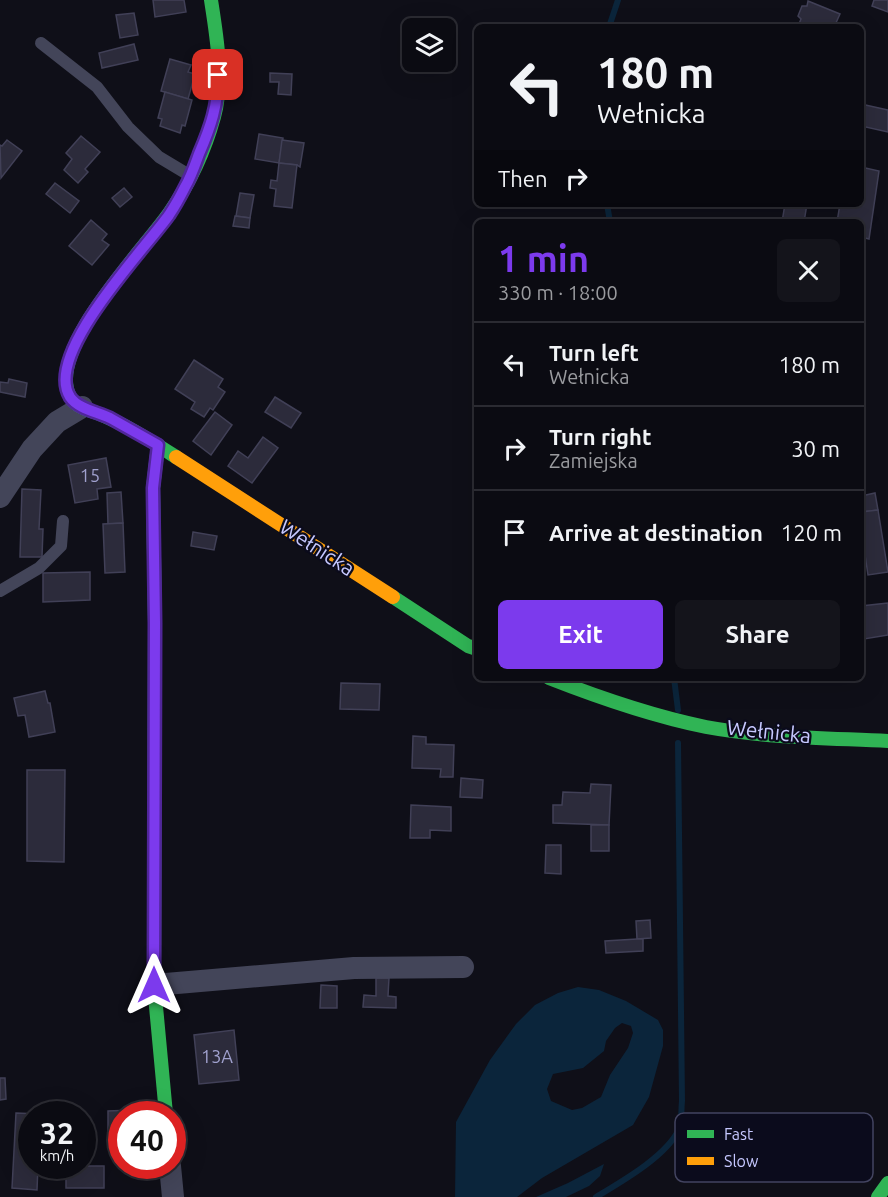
<!DOCTYPE html>
<meta charset="utf-8">
<style>
body{margin:0;font-family:Ubuntu,sans-serif;background:#14141b;color:#f1f3f6;height:100vh;display:flex;flex-direction:column;font-size:22px;white-space:nowrap}
*{box-sizing:border-box;margin:0}
p{font-size:20px;color:#9a9b9f}
.icon{flex:none;width:33px;height:33px;fill:none;stroke:currentColor;stroke-width:2;stroke-linecap:round;stroke-linejoin:round}
.map{position:relative;flex:1;overflow:hidden}
.drawer{position:absolute;left:474px;top:219px;width:390px;height:462px;display:flex;flex-direction:column;background:#0b0b12;border-radius:9px;box-shadow:0 6px 24px #0002,0 0 0 2px #2b2b32}
.drawer>*{flex:none}
.top-card{position:absolute;left:474px;top:24px;width:390px;height:183px;border-radius:9px;box-shadow:0 6px 24px #0002,0 0 0 2px #2b2b32;background:#0b0b12;color:#f1f3f6;overflow:hidden}
.buttons{position:absolute;left:402px;top:18px;display:grid;gap:12px}
.buttons a{display:grid;place-items:center;width:54px;height:54px;border-radius:9px;background:#0b0b12;box-shadow:0 6px 24px #0002,0 0 0 2px #2b2b32;font-size:30px}
.speed{position:absolute;left:18px;top:1101px;display:flex;gap:12px;font-size:30px;font-weight:700;text-align:center}
.speed>*{display:grid;place-content:center;width:78px;height:78px;border-radius:50%;background:#0b0b12;box-shadow:0 6px 24px #0002,0 0 0 2px #2b2b32;line-height:1}
.speed small{font-size:15px;font-weight:400}
.speed .limit{border:9px solid #d22;background:#fff;color:#111}
.pin{position:absolute;display:grid;place-items:center;width:51px;height:51px;color:#fff;margin:-26px;border-radius:12px;box-shadow:0 3px 9px #0006}
.me{position:absolute;width:66px;margin:-33px;rotate:0deg;stroke-linejoin:round;filter:drop-shadow(0 0 4px #0008)}
.turn{display:flex;align-items:center;gap:21px;height:126px;padding:0 24px;font-size:27px}
.turn .icon{width:78px;height:78px;stroke-width:2.5}
.turn b{display:block;font-size:42px;line-height:51px}
.then{display:flex;align-items:center;height:57px;padding:0 24px;background:#0003;gap:12px;font-size:22px}
.round{display:grid;place-items:center;flex:none;width:63px;height:63px;border-radius:9px;background:#14141b}
.summary{display:flex;align-items:center;justify-content:space-between;height:102px;padding:0 24px}
h1{font-size:36px;font-weight:700;line-height:45px;color:#7c3aed}
.cta{display:flex;gap:12px;margin-top:auto;padding:12px 24px}
.cta a{flex:1;height:69px;border-radius:9px;background:#7c3aed;color:#fff;font-size:24px;font-weight:700;line-height:69px;text-align:center}
.cta a+a{background:#14141b;color:#f1f3f6}
ul{padding:0;list-style:none}
li{display:flex;align-items:center;gap:18px;height:84px;padding:0 24px;border-top:2px solid #2b2b32}
li div{flex:1}
li b{display:block;font-size:22px}
li em{font-style:normal}
.map>svg:first-child{display:block}
</style>
<div class="map">
<svg width="888" height="1197" viewBox="0 0 888 1197">
<rect width="100%" height="100%" fill="#0f0f18"/>
<!-- water -->
<g fill="#0b253b" fill-rule="evenodd">
<path d="M578 987 599 990 626 1001 658 1020 663 1030V1046L649 1097 633 1125 542 1178 517 1197H455L456 1122 490 1060 516 1024 535 1005 558 993ZM622 1023 631 1026 633 1033 628 1048 610 1075 601 1097 582 1108 572 1110 551 1101 547 1089 553 1074 583 1068 604 1051 606 1041 615 1028Z"/>
<polygon points="604,1164 600,1176 589,1186 566,1197 536,1197 568,1183"/>
</g>
<g fill="none" stroke-linecap="round" stroke-linejoin="round">
<!-- stream -->
<g stroke="#0b253b" stroke-width="6">
<polyline points="609,27 618,0"/>
<polyline points="607,204 610,222"/>
<polyline points="674,678 678,710"/>
<path d="M596 1197C621 1182 667 1156 679 1129 682 1121 681 1110 682 1101L678 743"/>
</g>
</g>
<!-- building -->
<g fill="#2c2b3b" stroke="#414057" stroke-width="1.5">
<polygon points="153,0 184,0 186,12 155,17"/>
<polygon points="874,0 888,0 888,12 872,6"/>
<polygon points="808,1 840,14 835,25 840,27 806,27 799,24 801,19 798,16 802,6 807,6"/>
<polygon points="134,13 138,35 120,38 116,15"/>
<polygon points="134,44 138,60 102,68 99,53"/>
<polygon points="170,59 191,65 188,72 195,74 188,99 161,91"/>
<polygon points="270,73 292,74 291,95 278,94 279,82 270,82"/>
<polygon points="165,92 192,100 185,126 182,125 180,133 160,126 162,119 158,118"/>
<polygon points="861,104 888,110 888,132 861,126"/>
<polygon points="259,134 283,138 279,163 255,159"/>
<polygon points="81,136 100,152 85,169 88,172 78,183 64,170 72,159 66,153"/>
<polygon points="7,140 22,151 1,178 0,145 2,146"/>
<polygon points="282,140 304,143 300,167 297,165 279,163"/>
<polygon points="279,163 297,165 292,208 274,206 276,189 270,188 271,180 277,181"/>
<polygon points="861,167 879,171 869,239 861,237 861,222 837,222 840,204 861,204"/>
<polygon points="55,183 79,201 70,213 46,194"/>
<polygon points="124,188 132,197 120,207 112,198"/>
<polygon points="240,193 254,195 250,218 236,216"/>
<polygon points="785,204 807,204 804,222 782,222"/>
<polygon points="235,216 250,218 249,228 233,226"/>
<polygon points="91,220 107,234 102,240 109,245 92,265 69,246"/>
<polygon points="194,360 223,379 218,387 225,392 213,410 210,408 204,417 191,409 195,402 175,389"/>
<polygon points="9,379 27,383 25,397 0,392 0,382 8,383"/>
<polygon points="275,397 301,413 291,428 265,412"/>
<polygon points="215,412 232,425 211,455 193,441"/>
<polygon points="263,437 278,448 252,483 228,466 238,451 248,458"/>
<polygon points="106,458 111,487 97,489 98,499 75,503 68,465"/>
<polygon points="22,489 41,490 39,529 43,529 42,557 20,557"/>
<polygon points="121,492 123,523 108,524 107,493"/>
<polygon points="875,493 878,510 861,512 861,496"/>
<polygon points="878,510 888,572 868,575 861,528 861,512"/>
<polygon points="123,523 125,572 105,573 103,524"/>
<polygon points="193,532 217,536 214,550 191,546"/>
<polygon points="90,572 90,600 43,602 43,573"/>
<polygon points="888,603 888,635 864,639 861,606"/>
<polygon points="341,683 380,684 379,710 340,709"/>
<polygon points="45,691 48,703 50,703 55,732 29,737 25,715 18,716 14,698"/>
<polygon points="413,736 426,737 426,744 454,745 453,777 440,777 441,769 412,768"/>
<polygon points="27,770 65,770 64,862 27,861"/>
<polygon points="461,778 483,780 482,798 460,797"/>
<polygon points="591,784 611,785 609,825 553,823 553,805 562,805 563,792 590,793"/>
<polygon points="411,805 451,807 451,831 430,830 430,838 410,838"/>
<rect x="591" y="825" width="18" height="26"/>
<polygon points="546,845 561,845 561,874 545,873"/>
<polygon points="650,920 651,938 637,939 636,921"/>
<polygon points="637,939 643,939 643,951 606,953 605,941"/>
<polygon points="376,978 389,978 388,996 396,997 396,1008 363,1007 364,995 376,996"/>
<polygon points="321,985 337,986 337,1008 320,1008"/>
<polygon points="234,1030 239,1080 199,1084 194,1035"/>
<polygon points="0,1078 5,1078 6,1099 0,1100"/>
<polygon points="133,1110 133,1114 122,1114 122,1148 108,1148 108,1111"/>
<polygon points="16,1113 39,1114 32,1114 32,1166 38,1166 37,1190 12,1188"/>
<rect x="66" y="1166" width="38" height="22"/>
</g>
<g fill="none" stroke-linecap="round" stroke-linejoin="round">
<!-- lane -->
<g stroke="#434559" stroke-width="12">
<polyline points="41,43 97,87 128,127 159,157 189,175"/>
<polyline points="0,591 39,568 61,546 63,521"/>
</g>
<!-- street -->
<g stroke="#434559" stroke-width="22">
<polyline points="0,497 32,449 57,422 82,407"/>
<polyline points="154,985 354,968 463,967"/>
<polyline points="170,1166 173,1197"/>
</g>
<!-- fast -->
<g stroke="#30b455" stroke-width="14">
<polyline points="158,445 153,488 155,623 154,985 166,1114"/>
<path d="M176 457C151 441 125 424 97 413 88 410 75 406 70 397 45 350 144 250 170 212 189 184 205 150 214 117 224 80 217 38 211 0"/>
<polyline points="393,597 468,646 477,649"/>
<path d="M549 678C600 698 652 716 706 727 766 738 827 738 888 741"/>
<polyline points="878,1197 888,1183"/>
</g>
<!-- slow -->
<polyline stroke="#ff9f0a" stroke-width="14" points="176,457 393,597"/>
</g>
<g fill="none" stroke-linecap="round" stroke-linejoin="round">
<defs>
<path id="route" d="M154 985 155 623 153 488 158 445C142 436 126 427 110 418 98 412 78 409 70 397 43 354 145 249 169 215 175 206 180 197 185 187 191 177 195 165 199 154 211 126 218 106 218 75"/>
</defs>
<!-- route casing -->
<use href="#route" stroke="#51269a" stroke-width="15"/>
<!-- route -->
<use href="#route" stroke="#7c3aed" stroke-width="10"/>
</g>
<g text-anchor="middle" stroke-width="4.5" stroke-linejoin="round" paint-order="stroke">
<!-- number labels -->
<g font-size="18" fill="#a0a1ce">
<text x="90" y="482">15</text>
<text x="217" y="1063">13A</text>
</g>
<!-- street labels -->
<g font-size="21" fill="#c6c8ff" stroke="#0b0b1c">
<text transform="translate(317 548) rotate(33)" y="7">Wełnicka</text>
<text transform="translate(769 732) rotate(6)" y="7">Wełnicka</text>
</g>
</g>
<!-- legend -->
<rect x="675" y="1113" width="198" height="69" rx="9" fill="#0b0b1c" stroke="#434460" stroke-width="1.5"/>
<rect x="687" y="1130" width="27" height="8" fill="#30b455"/>
<rect x="687" y="1157" width="27" height="8" fill="#ff9f0a"/>
<g font-size="16" fill="#c6c8ff">
<text x="724" y="1140">Fast</text>
<text x="724" y="1167">Slow</text>
</g>
</svg>
<div class="buttons">
<a><svg class="icon" aria-label="layers" viewBox="0 0 24 24"><path d="M12 4l9 5-9 5-9-5zM3 14l9 5 9-5"/></svg></a>
</div>
<div class="speed"><div>32<small>km/h</small></div><div class="limit">40</div></div>
<div class="pin" style="left:218px;top:75px;background:#d93025"><svg class="icon" aria-label="arrive" viewBox="0 0 24 24"><path d="M6 21V4h12l-3 4 3 4H6"/></svg></div>
<svg class="me" style="left:154px;top:985px" viewBox="-20 -20 40 40"><path d="M0-17L14 15 0 8-14 15z" fill="#7c3aed" stroke="#fff" stroke-width="4"/></svg>
<div class="top-card">
<div class="turn"><svg class="icon" aria-label="left" viewBox="0 0 24 24"><path d="M17 20v-9H6M10 6l-5 5 5 5"/></svg><div><b>180 m</b>Wełnicka</div></div>
<div class="then">Then<svg class="icon" aria-label="right" viewBox="0 0 24 24"><path d="M7 20v-9h11M14 6l5 5-5 5"/></svg></div>
</div>
<section class="drawer">
<div class="summary"><div><h1>1 min</h1><p>330 m · 18:00</p></div><a class="round"><svg class="icon" aria-label="close" viewBox="0 0 24 24"><path d="M6 6l12 12M18 6L6 18"/></svg></a></div>
<ul>
<li><svg class="icon" aria-label="left" viewBox="0 0 24 24"><path d="M17 20v-9H6M10 6l-5 5 5 5"/></svg><div><b>Turn left</b><p>Wełnicka</p></div><em>180 m</em></li>
<li><svg class="icon" aria-label="right" viewBox="0 0 24 24"><path d="M7 20v-9h11M14 6l5 5-5 5"/></svg><div><b>Turn right</b><p>Zamiejska</p></div><em>30 m</em></li>
<li><svg class="icon" aria-label="arrive" viewBox="0 0 24 24"><path d="M6 21V4h12l-3 4 3 4H6"/></svg><div><b>Arrive at destination</b></div><em>120 m</em></li>
</ul>
<div class="cta"><a>Exit</a><a>Share</a></div>
</section>
</div>
